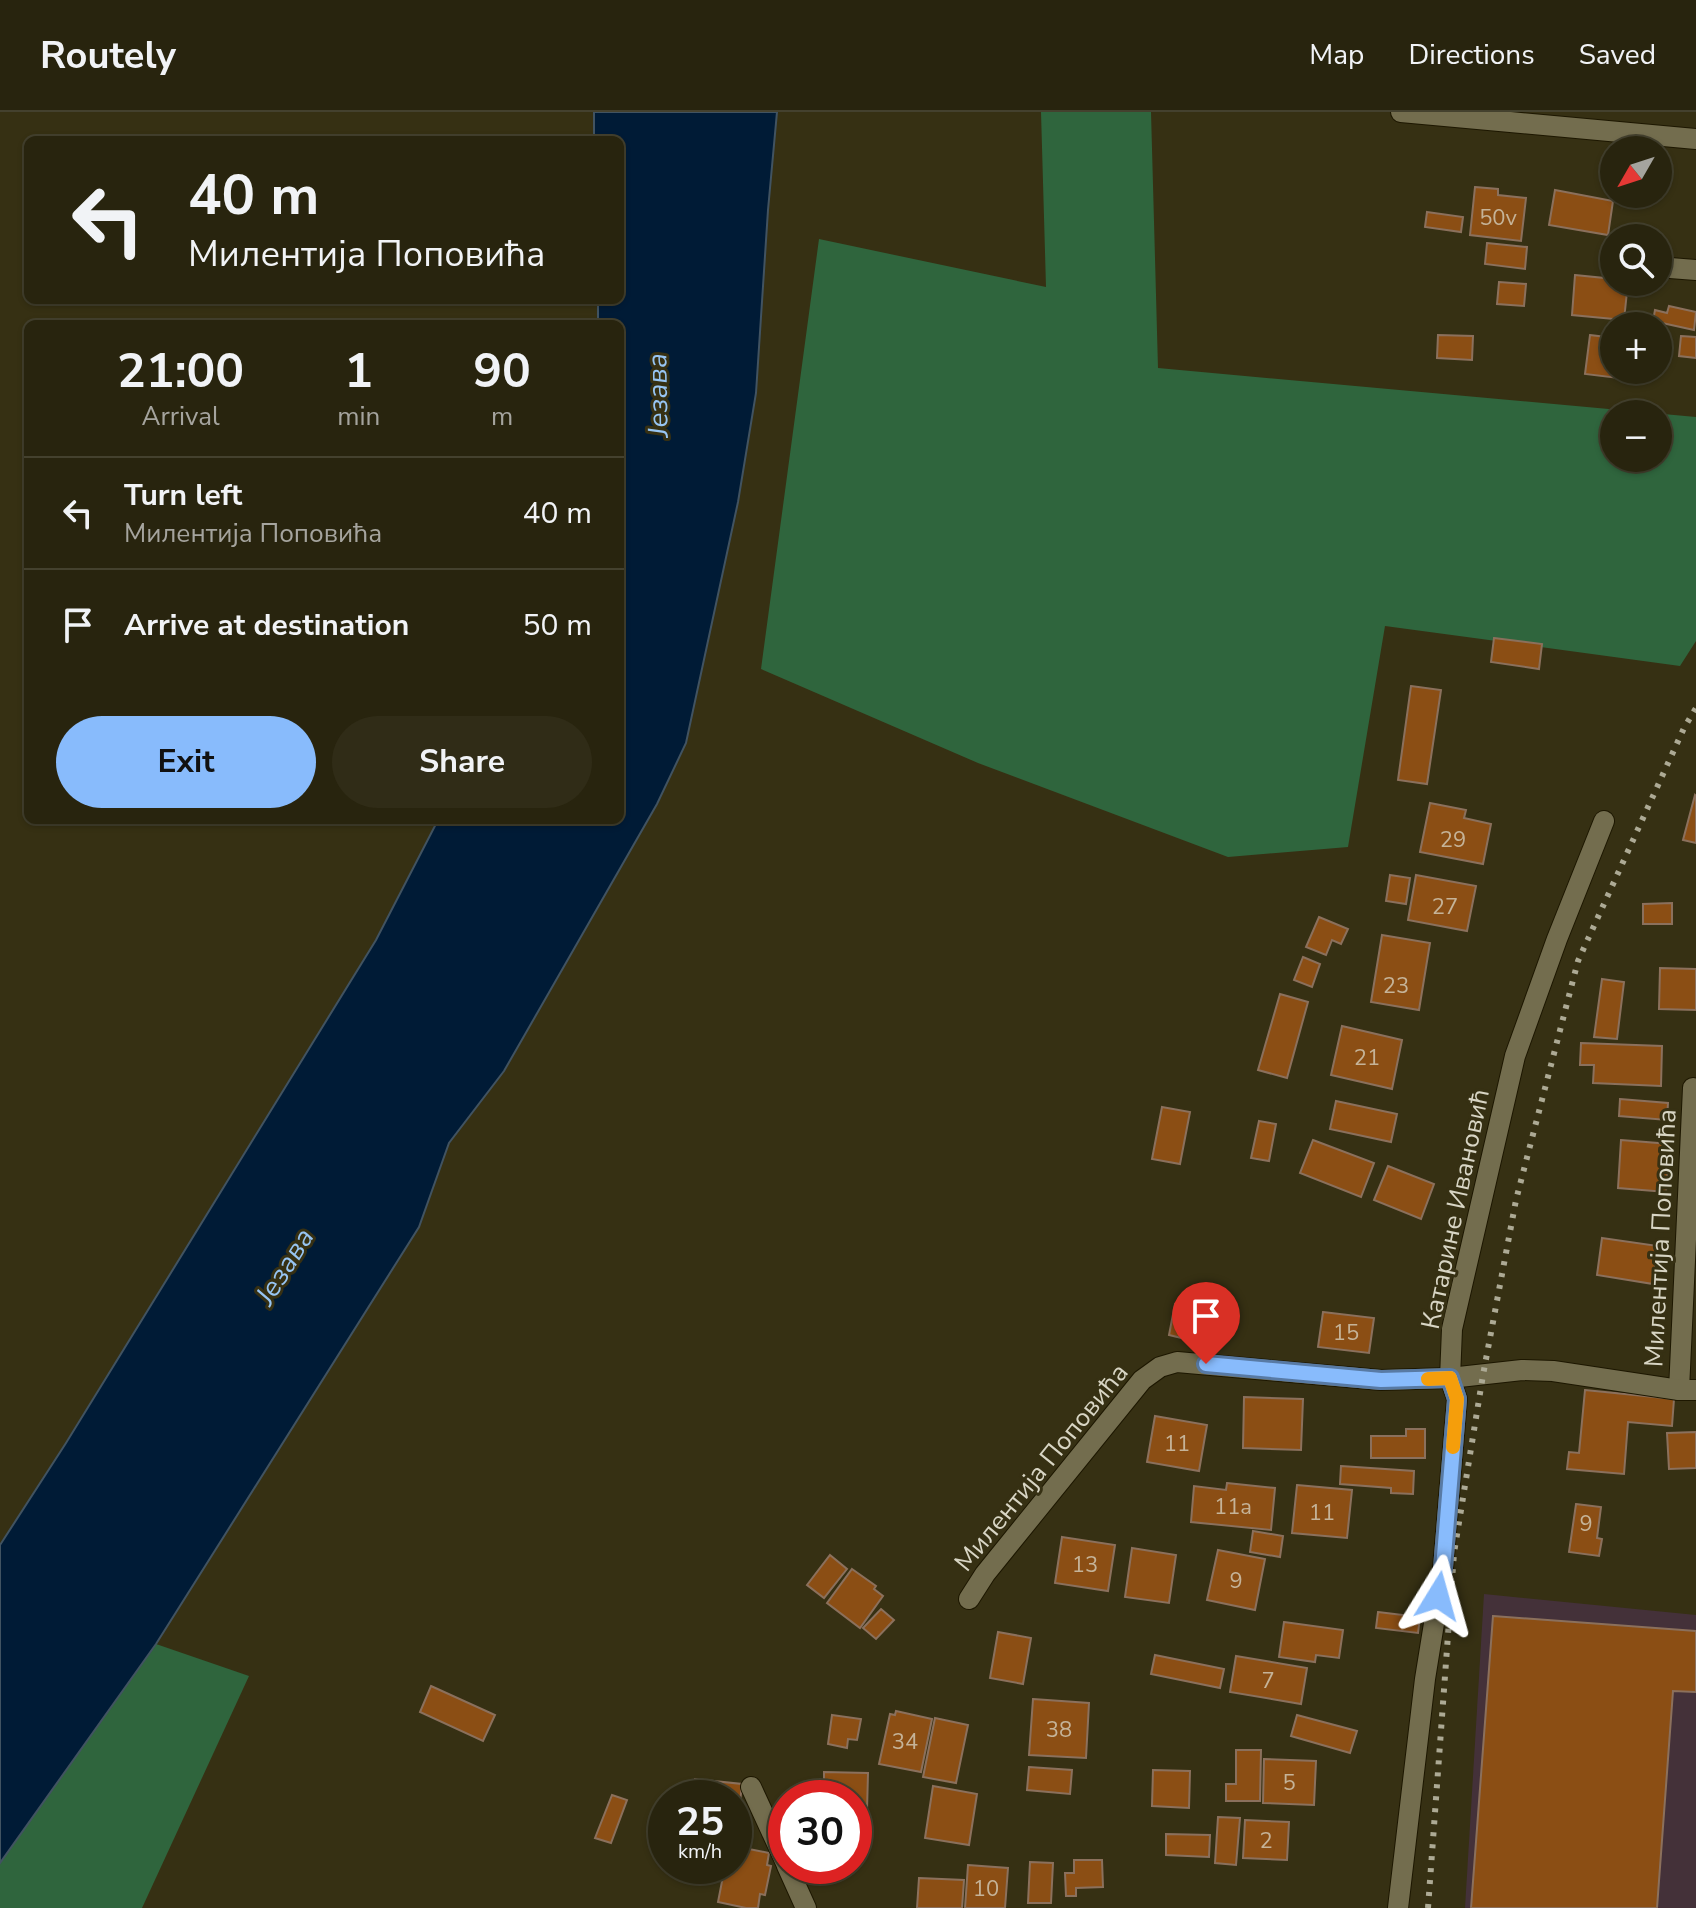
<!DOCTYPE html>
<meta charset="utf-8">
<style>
body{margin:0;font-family:"Nunito Sans",sans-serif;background:#302c17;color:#f1f3f6;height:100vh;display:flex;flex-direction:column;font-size:30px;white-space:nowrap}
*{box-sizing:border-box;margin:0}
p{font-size:26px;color:#a5a49e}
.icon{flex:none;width:44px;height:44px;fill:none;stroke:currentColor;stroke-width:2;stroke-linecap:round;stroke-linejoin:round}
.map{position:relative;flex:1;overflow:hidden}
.panel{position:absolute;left:24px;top:208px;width:600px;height:504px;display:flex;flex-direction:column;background:#28240e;border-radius:12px;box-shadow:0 2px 6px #0004,0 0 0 2px #44412e}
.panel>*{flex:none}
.banner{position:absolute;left:24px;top:24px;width:600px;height:168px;border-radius:12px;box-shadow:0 2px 6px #0004,0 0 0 2px #44412e;background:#28240e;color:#f1f3f6;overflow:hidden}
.needle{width:52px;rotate:231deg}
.tools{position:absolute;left:1600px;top:24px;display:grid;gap:16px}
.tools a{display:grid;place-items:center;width:72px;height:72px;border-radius:50%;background:#28240e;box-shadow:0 2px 6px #0004,0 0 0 2px #44412e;font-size:40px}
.speed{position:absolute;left:648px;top:1668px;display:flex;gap:16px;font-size:40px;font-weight:700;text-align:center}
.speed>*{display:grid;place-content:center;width:104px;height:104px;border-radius:50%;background:#28240e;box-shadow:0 2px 6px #0004,0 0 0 2px #44412e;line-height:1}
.speed small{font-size:20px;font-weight:400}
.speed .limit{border:12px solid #d22;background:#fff;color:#111}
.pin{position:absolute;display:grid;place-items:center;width:68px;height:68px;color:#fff;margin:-82px -34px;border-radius:50% 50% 50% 0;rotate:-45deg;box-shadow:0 0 8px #0007}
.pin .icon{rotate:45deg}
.me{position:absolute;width:88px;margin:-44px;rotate:8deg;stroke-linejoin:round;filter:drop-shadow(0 0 6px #0008)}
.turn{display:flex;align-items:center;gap:28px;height:168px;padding:0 32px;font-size:36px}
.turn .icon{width:104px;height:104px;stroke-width:2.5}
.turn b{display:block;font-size:56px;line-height:68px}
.eta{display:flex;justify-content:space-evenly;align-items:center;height:136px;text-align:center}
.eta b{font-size:48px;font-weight:700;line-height:56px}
.button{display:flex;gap:16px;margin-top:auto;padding:16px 32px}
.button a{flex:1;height:92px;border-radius:48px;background:#88bbfc;color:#111;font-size:32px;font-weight:700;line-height:92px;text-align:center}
.button a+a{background:#302c17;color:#f1f3f6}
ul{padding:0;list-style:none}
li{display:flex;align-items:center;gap:24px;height:112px;padding:0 32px;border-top:2px solid #44412e}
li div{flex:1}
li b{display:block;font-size:30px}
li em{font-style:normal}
header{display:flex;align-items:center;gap:48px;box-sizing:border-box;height:112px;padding:0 40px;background:#28240e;border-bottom:2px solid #44412e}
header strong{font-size:38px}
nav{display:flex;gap:44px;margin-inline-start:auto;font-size:28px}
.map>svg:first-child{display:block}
</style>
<header>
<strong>Routely</strong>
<nav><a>Map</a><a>Directions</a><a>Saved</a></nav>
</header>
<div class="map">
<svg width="1696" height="1796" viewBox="0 0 1696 1796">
<rect width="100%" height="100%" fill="#363013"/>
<!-- industrial -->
<polygon fill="#443139" points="1484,1482 1696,1503 1696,1796 1465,1796"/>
<!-- green -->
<g fill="#2f653d" fill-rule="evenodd">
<path d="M1041 0H1151L1158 256 1696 305V529L1680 554 1385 514 1348 735 1228 745 978 651 761 557 819 127 1046 175ZM1614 302H1658V346H1614Z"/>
<polygon points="156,1532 249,1564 142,1796 0,1796 0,1751"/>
</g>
<!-- water -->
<polygon fill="#001b36" stroke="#415361" stroke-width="2" points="594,0 777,0 768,98 756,281 738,390 686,631 657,692 504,959 449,1031 419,1115 156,1532 0,1751 0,1433 66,1331 376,828 438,708 620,708 620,212 598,212 598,188 620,188 620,28 594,28"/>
<!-- building -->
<g fill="#8b4e14" stroke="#8b705c" stroke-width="2">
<polygon points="1475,75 1498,77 1498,83 1526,86 1521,129 1470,123"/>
<polygon points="1555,78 1613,89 1608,123 1549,113"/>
<polygon points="1427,100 1463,105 1461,120 1425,115"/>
<polygon points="1487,131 1527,135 1525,157 1485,152"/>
<polygon points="1575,163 1614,167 1614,170 1628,170 1624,208 1572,203"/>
<polygon points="1499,170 1526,172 1524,194 1497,192"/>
<polygon points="1669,194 1696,200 1694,218 1653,209 1655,198 1667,201"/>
<polygon points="1438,223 1473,224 1472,248 1437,246"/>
<polygon points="1590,223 1614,226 1614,258 1644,258 1643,269 1585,262"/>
<polygon points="1681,224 1696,225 1696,246 1679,244"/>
<polygon points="1494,526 1542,532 1539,557 1491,550"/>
<polygon points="1411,574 1441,578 1427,672 1398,668"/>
<polygon points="1695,683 1696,684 1696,731 1683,728"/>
<polygon points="1430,691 1466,698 1464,706 1491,712 1483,752 1420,740"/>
<polygon points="1390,763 1410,766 1406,792 1386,789"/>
<polygon points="1416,763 1476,774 1467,819 1408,808"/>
<polygon points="1672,791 1672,812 1643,812 1643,792"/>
<polygon points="1319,805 1348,817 1341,832 1332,828 1326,843 1306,835"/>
<polygon points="1382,823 1430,831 1419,898 1371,890"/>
<polygon points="1303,845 1320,852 1312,875 1294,868"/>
<polygon points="1660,856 1696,857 1696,898 1659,897"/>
<polygon points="1602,867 1624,870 1617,927 1594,925"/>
<polygon points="1280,882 1308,890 1287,966 1258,958"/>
<polygon points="1342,914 1402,928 1392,977 1331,963"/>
<polygon points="1581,931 1662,934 1661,974 1593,971 1594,953 1580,953"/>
<polygon points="1620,987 1668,991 1667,1008 1619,1004"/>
<polygon points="1336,989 1397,1002 1391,1030 1330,1017"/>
<polygon points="1162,995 1190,1000 1180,1052 1152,1047"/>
<polygon points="1259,1009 1276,1012 1269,1049 1251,1046"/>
<polygon points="1313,1028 1374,1051 1361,1085 1300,1061"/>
<polygon points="1621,1028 1670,1032 1666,1080 1618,1076"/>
<polygon points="1388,1054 1434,1072 1421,1107 1374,1088"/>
<polygon points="1602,1126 1658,1134 1653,1172 1597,1163"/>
<polygon points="1175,1192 1205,1198 1198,1230 1169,1223"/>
<polygon points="1323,1200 1374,1206 1369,1241 1318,1235"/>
<polygon points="1585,1278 1674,1287 1672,1314 1628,1310 1624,1362 1567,1357 1569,1340 1579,1341"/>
<polygon points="1244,1285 1303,1287 1301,1338 1243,1336"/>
<polygon points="1155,1304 1207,1313 1199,1359 1147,1350"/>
<polygon points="1406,1317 1425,1317 1425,1346 1371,1346 1371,1324 1406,1324"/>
<polygon points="1696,1320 1696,1356 1669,1357 1667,1321"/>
<polygon points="1341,1354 1414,1359 1413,1382 1391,1381 1391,1376 1340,1372"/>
<polygon points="1227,1371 1275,1376 1271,1418 1191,1410 1194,1374 1226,1378"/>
<polygon points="1297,1373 1352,1378 1347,1426 1292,1421"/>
<polygon points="1576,1392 1601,1395 1597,1426 1602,1427 1599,1444 1569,1440"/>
<polygon points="1253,1419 1283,1424 1280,1445 1250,1440"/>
<polygon points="1062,1425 1115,1433 1108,1479 1055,1471"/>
<polygon points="1132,1436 1176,1443 1169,1491 1125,1485"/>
<polygon points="1218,1438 1265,1447 1255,1498 1207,1488"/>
<polygon points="830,1443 847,1457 824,1486 807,1473"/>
<polygon points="852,1457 876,1474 874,1477 883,1484 860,1516 827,1491"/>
<polygon points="881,1497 894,1508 876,1527 863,1516"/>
<polygon points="1378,1500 1420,1505 1418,1521 1376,1516"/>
<polygon points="1493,1504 1696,1519 1696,1580 1673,1579 1657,1796 1471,1796"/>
<polygon points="1284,1510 1343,1518 1339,1546 1316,1543 1315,1550 1279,1545"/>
<polygon points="998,1520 1031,1526 1023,1572 990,1566"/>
<polygon points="1155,1543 1224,1557 1220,1576 1151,1562"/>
<polygon points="1236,1544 1307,1556 1301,1592 1230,1580"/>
<polygon points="431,1574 495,1603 483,1629 420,1600"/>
<polygon points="1033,1587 1089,1591 1086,1646 1029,1643"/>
<polygon points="896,1599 932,1607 921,1660 879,1652 890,1602 895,1603"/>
<polygon points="832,1603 861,1607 857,1628 848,1627 847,1636 828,1632"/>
<polygon points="1297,1603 1357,1619 1350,1641 1291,1624"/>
<polygon points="935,1606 968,1613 956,1671 923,1665"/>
<polygon points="1236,1638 1261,1638 1260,1689 1226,1689 1226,1672 1236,1672"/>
<polygon points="1264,1647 1316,1649 1314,1693 1263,1691"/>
<polygon points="1029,1655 1072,1658 1070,1682 1027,1678"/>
<polygon points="1153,1658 1190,1659 1189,1696 1152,1694"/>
<polygon points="824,1660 868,1661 867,1699 854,1699 854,1686 824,1686"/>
<polygon points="695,1667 742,1672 737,1719 734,1718 734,1686 693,1686"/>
<polygon points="933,1674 977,1682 969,1733 925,1726"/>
<polygon points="612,1683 627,1688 611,1731 595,1726"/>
<polygon points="1218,1705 1240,1706 1236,1753 1215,1751"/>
<polygon points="1245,1708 1289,1710 1287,1748 1243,1746"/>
<polygon points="1166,1722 1210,1723 1209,1745 1166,1743"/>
<polygon points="734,1734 769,1741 767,1753 771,1754 765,1783 760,1782 758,1796 746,1796 718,1790 725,1754 734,1754"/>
<polygon points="1074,1748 1102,1748 1103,1775 1076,1776 1076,1784 1066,1784 1065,1761 1074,1761"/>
<polygon points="1030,1750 1053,1751 1051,1791 1028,1791"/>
<polygon points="968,1753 1008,1756 1005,1796 965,1796"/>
<polygon points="919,1766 964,1768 962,1796 917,1796"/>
</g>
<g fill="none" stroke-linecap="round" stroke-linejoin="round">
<defs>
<g id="minor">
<polyline points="1401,0 1696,27"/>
<polyline points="1670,156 1696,158"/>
<polyline points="1679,1278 1693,976"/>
<polyline points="969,1487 985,1462 1142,1268 1160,1255 1177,1250 1381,1268 1450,1266 1522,1258 1553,1259 1679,1278 1696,1278"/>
<polyline points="751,1675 786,1751"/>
<polyline points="787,1754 806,1796"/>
<polyline points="1398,1796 1425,1567 1443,1456 1457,1287 1450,1266 1452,1217 1515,944 1557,827 1604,709"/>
</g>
</defs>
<!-- minor casing -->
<use href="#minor" stroke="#1d1700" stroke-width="22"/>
<!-- minor -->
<use href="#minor" stroke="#736d4e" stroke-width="20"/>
<!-- rail -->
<polyline stroke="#adaa95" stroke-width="6" stroke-dasharray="4 8" stroke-linecap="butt" points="1428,1796 1454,1441 1483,1263 1516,1088 1578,849 1684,616 1696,596"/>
</g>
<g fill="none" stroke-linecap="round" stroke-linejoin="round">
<defs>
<polyline id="route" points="1206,1252 1381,1268 1450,1266 1457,1287 1443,1456 1438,1484"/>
</defs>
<!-- route casing -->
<use href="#route" stroke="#587aa4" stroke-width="20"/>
<!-- route -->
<use href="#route" stroke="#88bbfc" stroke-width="14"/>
<!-- slow -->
<polyline stroke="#f59e0b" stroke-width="14" points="1428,1267 1450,1266 1457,1287 1453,1335"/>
</g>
<g text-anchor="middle" stroke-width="6" stroke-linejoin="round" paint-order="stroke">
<!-- number labels -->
<g font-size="22" fill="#c5b398">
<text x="1498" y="113">50v</text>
<text x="1453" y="735">29</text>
<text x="1445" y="802">27</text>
<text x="1396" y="881">23</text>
<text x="1367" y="953">21</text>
<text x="1346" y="1228">15</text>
<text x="1177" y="1339">11</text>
<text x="1233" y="1402">11a</text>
<text x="1322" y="1408">11</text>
<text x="1586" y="1419">9</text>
<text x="1085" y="1460">13</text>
<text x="1236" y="1476">9</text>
<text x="1268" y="1576">7</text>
<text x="1059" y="1625">38</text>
<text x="905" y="1637">34</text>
<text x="1289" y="1678">5</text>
<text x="1266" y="1736">2</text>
<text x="986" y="1784">10</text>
</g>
<!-- street labels -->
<g font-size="26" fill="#d8d5c4" stroke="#363013">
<text transform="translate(1455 1097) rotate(-78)" y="9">Катарине Ивановић</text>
<text transform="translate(1660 1126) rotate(-87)" y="9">Милентија Поповића</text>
<text transform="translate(1041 1355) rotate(-51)" y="9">Милентија Поповића</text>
</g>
<!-- water labels -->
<g font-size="28" font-style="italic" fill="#97c5f3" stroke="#363013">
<text transform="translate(657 283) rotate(-91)" y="10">Језава</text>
<text transform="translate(284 1154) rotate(-58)" y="10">Језава</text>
</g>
</g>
</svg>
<div class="tools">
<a><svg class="needle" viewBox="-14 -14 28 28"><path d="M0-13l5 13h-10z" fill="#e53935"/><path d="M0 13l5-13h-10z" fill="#a5a49e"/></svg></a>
<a><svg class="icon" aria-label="search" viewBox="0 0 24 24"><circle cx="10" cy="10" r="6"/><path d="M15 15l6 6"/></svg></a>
<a>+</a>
<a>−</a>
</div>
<div class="speed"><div>25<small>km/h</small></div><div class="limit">30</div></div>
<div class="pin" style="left:1206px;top:1252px;background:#d93025"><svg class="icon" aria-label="arrive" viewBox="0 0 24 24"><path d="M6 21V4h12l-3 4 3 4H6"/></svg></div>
<svg class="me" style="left:1438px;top:1484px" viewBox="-20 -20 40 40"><path d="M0-17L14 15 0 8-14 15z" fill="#88bbfc" stroke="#fff" stroke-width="4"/></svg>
<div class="banner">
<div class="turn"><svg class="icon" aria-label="left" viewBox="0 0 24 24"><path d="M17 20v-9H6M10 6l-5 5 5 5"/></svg><div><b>40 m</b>Милентија Поповића</div></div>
</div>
<section class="panel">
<div class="eta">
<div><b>21:00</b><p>Arrival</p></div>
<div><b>1</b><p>min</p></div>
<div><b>90</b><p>m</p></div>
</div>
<ul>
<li><svg class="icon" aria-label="left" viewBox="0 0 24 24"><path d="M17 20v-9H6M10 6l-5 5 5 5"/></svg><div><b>Turn left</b><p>Милентија Поповића</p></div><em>40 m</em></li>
<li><svg class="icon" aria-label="arrive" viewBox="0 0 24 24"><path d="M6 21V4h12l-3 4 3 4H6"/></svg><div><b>Arrive at destination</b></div><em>50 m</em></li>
</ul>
<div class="button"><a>Exit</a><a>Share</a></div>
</section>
</div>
